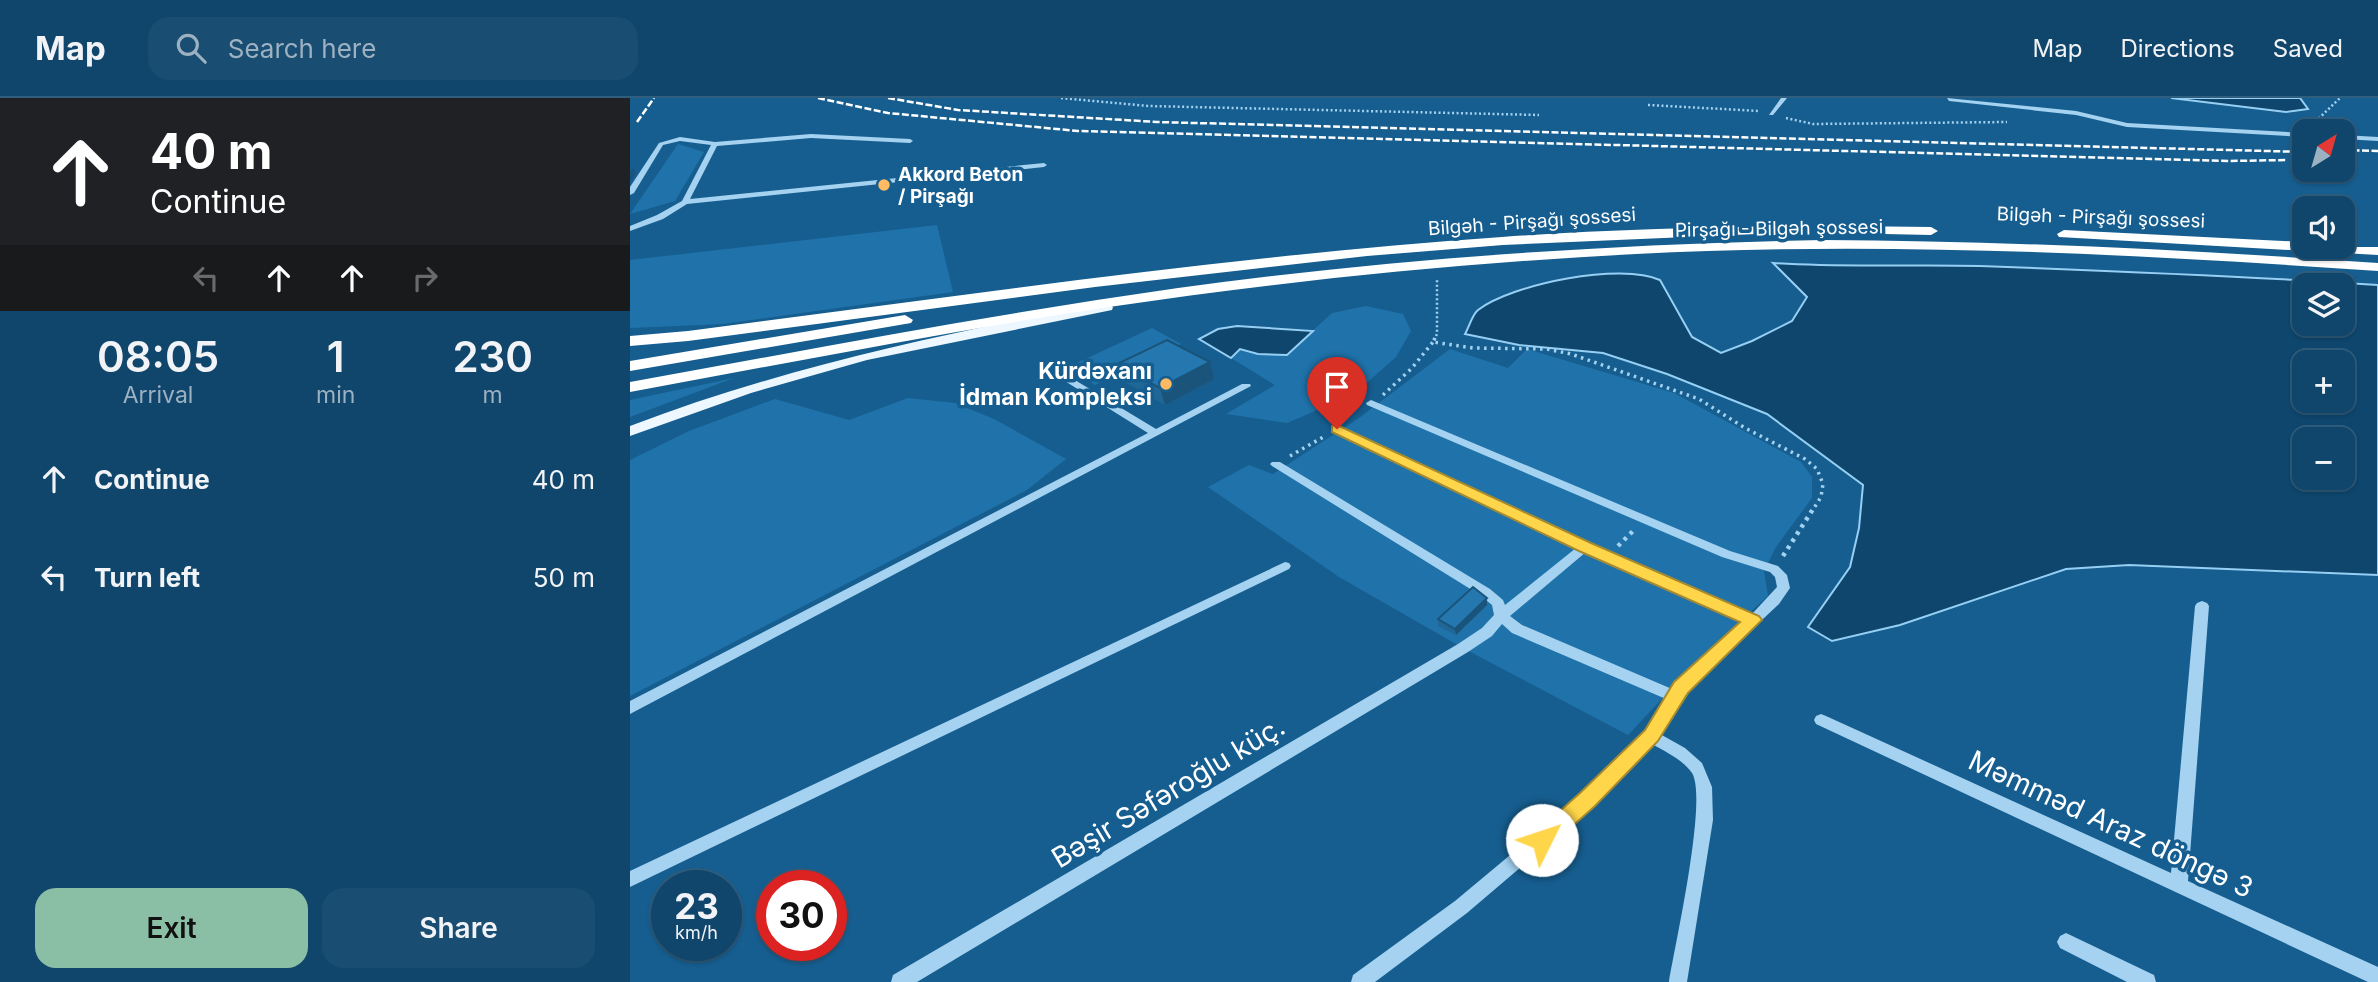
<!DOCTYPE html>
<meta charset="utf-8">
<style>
body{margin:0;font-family:Inter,sans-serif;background:#194d72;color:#f1f3f6;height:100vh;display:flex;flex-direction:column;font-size:26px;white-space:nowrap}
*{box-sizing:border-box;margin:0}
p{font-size:23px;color:#9cb1c2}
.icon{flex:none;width:38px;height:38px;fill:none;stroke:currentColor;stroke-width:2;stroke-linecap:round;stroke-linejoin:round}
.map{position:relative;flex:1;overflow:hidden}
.details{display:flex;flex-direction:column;background:#10466c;width:630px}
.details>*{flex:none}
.banner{background:#202124;color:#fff;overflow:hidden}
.needle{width:46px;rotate:37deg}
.controls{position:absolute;left:1662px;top:21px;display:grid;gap:14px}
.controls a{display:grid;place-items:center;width:63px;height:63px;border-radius:14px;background:#10466c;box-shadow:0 2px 5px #0004,0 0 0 2px #305e7f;font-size:35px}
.speed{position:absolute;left:21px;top:772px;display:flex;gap:14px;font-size:35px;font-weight:700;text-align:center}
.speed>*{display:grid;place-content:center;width:91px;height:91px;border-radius:50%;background:#10466c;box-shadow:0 2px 5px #0004,0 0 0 2px #305e7f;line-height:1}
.speed small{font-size:18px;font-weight:400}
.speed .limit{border:10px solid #d22;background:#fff;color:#111}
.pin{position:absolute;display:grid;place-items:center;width:60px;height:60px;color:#fff;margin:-72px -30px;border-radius:50% 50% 50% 0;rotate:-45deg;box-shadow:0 0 7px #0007}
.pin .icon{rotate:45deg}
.me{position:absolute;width:77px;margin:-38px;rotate:49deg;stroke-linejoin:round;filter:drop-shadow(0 0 5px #0008)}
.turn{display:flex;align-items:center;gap:24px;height:147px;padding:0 35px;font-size:32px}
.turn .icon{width:91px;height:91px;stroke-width:2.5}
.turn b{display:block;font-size:49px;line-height:60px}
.lanes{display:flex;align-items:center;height:66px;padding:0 35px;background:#0003;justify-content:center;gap:35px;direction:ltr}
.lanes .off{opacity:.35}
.eta{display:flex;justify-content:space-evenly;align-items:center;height:119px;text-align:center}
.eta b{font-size:42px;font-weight:600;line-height:49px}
.action{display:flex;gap:14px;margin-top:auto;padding:14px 35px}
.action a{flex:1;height:80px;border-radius:21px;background:#8abfa5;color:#111;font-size:28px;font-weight:600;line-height:80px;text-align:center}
.action a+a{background:#194d72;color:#f1f3f6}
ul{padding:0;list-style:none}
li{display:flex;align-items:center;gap:21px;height:98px;padding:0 35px}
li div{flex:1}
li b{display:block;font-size:26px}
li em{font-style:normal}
header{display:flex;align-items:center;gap:42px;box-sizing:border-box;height:98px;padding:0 35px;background:#10466c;border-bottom:2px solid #305e7f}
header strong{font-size:33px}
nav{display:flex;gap:38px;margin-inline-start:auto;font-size:24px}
.search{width:490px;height:63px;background:#194d72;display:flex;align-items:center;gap:18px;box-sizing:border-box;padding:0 24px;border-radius:21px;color:#9cb1c2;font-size:26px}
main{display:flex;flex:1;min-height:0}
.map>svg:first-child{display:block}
</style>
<header>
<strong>Map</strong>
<div class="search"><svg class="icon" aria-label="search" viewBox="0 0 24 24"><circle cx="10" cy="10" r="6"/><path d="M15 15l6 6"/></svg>Search here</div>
<nav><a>Map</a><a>Directions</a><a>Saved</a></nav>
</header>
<main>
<section class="details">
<div class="banner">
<div class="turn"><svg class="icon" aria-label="ahead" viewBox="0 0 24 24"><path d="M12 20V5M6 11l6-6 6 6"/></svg><div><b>40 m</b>Continue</div></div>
<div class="lanes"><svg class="icon off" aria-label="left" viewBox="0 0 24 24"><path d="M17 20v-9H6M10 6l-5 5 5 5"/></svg><svg class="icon" aria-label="ahead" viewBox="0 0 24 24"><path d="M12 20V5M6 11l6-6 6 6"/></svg><svg class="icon" aria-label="ahead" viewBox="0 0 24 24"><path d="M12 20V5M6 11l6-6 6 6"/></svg><svg class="icon off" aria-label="right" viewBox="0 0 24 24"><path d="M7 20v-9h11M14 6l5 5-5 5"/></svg></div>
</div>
<div class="eta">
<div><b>08:05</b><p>Arrival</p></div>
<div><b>1</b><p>min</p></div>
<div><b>230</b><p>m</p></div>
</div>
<ul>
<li><svg class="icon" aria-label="ahead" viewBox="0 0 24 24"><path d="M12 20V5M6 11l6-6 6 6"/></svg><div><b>Continue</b></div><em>40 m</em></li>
<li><svg class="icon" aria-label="left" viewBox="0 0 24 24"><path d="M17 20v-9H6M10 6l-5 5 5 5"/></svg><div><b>Turn left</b></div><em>50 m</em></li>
</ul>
<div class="action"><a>Exit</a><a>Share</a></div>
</section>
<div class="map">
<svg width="1748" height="884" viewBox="0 0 1748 884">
<rect width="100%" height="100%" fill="#165e90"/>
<!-- green -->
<g fill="#1f73aa">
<polygon points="48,46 74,54 45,103 0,116"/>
<polygon points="307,127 323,194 93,226 0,230 0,162"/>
<polygon points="736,208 773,216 781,233 766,259 723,297 657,325 596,316 645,287 601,260 610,251 628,256 656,257 702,215"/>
<polygon points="522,230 551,246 465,287 436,270"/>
<polygon points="820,251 878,270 897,251 1044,295 1171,364 1182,379 1182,400 1146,449 1134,473 1138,498 1074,556 998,637 833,550 709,479 578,389 619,367 643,376 729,320"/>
<polygon points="104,280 0,319 0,302"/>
<polygon points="278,300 325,305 364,321 436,361 397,392 0,598 0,362 59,333 145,301 219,322"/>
</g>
<!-- water -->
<g fill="#0e466d" stroke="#96cff3" stroke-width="2" fill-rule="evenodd">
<polygon points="1541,0 1670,0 1678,11 1656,14"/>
<path d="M1143 165C1212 170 1281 166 1350 168 1483 173 1615 178 1748 187V477L1499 467 1436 471 1270 527 1202 543 1178 529 1220 469 1229 430 1233 387 1137 316 1037 276 973 255 889 247 835 236C839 229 842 217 848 212 882 186 991 164 1030 182L1062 239 1091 255 1122 243 1162 223 1177 199ZM1675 187H1713V226H1675ZM1675 264H1713V303H1675ZM1675 341H1713V380H1675Z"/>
<polygon points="607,228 683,233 657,257 628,256 610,251 601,260 569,241 588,231"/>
</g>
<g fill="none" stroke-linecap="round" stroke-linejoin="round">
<!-- path-far2 -->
<g stroke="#a4d2f0" stroke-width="2.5" stroke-dasharray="2 2.5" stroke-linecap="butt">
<polyline points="431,0 518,8 909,17"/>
<polyline points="1018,7 1130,13"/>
<polyline points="1156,20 1183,26 1377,24"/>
<polyline points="1706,32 1683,26 1710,0"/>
<polyline points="804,242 807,236 807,181"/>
</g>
<!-- path-far1 -->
<g stroke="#a4d2f0" stroke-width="3.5" stroke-dasharray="2.5 4.5" stroke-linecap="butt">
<polyline points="805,240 803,244 843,250 917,251 941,256 1069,301 1115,330 1175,361 1187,371 1193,386 1191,399 1184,410"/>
<polyline points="753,297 782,270 803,244"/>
<polyline points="660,358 695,338"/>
</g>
<!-- path -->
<g stroke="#a4d2f0" stroke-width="4.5" stroke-dasharray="3.5 5" stroke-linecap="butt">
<polyline points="988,448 1004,432"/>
<polyline points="1153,458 1185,408"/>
</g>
<!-- minor -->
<g fill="#a4d2f0" fill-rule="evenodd">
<polygon points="1151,0 1157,0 1143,17 1139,17"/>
<polygon points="1317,0 1446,13 1497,25 1675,35 1675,39 1497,29 1446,17 1319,3"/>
<polygon points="181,36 280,41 283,43 280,45 181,40 87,48 60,101 414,65 417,67 414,69 57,106 33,121 0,133 0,128 27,117 52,103 81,47 50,43 33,47 4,95 0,97 0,89 29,45 50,39 85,44"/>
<polygon points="1713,37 1748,39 1748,43 1713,41"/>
<polygon points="425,270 526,331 612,286 620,286 621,288 0,616 0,603 518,335 422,275 420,273"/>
<path d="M741 302 1100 453 1148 468 1157 477 1160 490 1149 506 1056 593 1030 636 1055 650 1072 665 1082 689 1083 722 1057 884H1039C1045 847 1078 701 1062 675 1053 662 1036 654 1022 646L964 707 837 815 745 884H721L723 877 825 803 952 697 1016 634 1036 601 882 535 872 526 862 538 838 554 287 884H261L263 877 828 546 852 530 864 517 862 507 850 497 642 368 640 366 642 364H650L860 491 873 502 875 507 946 450 703 333 702 331 703 329H711L959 446 1122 516 1147 489 1145 479 1140 474 1092 459 737 307 736 305ZM956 454 1113 523 1046 585 1042 591 892 527 880 518Z"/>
<polygon points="655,464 659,465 661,468 659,471 0,789 0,773"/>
<polygon points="1572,503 1577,505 1579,508 1558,783 1748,869 1748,884 1738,884 1186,626 1184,622 1186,618 1191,616 1196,618 1541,775 1565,508 1567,505"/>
<polygon points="1436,835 1524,877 1526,884 1497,884 1430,850 1427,844 1430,838"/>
</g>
<!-- major -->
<path fill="#edf7ff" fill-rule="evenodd" d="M477 205 483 209 482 212 237 262 121 295 0 338V328C155 269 315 235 477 205Z"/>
<!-- highway -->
<g fill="#fff" fill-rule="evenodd">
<path d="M1147 128 1152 129V135L873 147 737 158 465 189 58 243 0 248V238L58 233C329 198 600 158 872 139 964 132 1055 130 1147 128Z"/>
<polygon points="1214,128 1301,129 1308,133 1301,137 1209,135 1209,129"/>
<polygon points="1434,132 1675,144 1675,149 1748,149 1748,157 1429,139 1427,136"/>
<path d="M1192 142C1378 143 1563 152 1748 165V173C1501 156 1254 143 1006 156 830 165 654 183 479 209 318 233 159 265 0 294V284C182 251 364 216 548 190 761 161 976 146 1192 142Z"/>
<polygon points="275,217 283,222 281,225 0,273 0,263"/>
</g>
<!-- rail -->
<g stroke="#fff" stroke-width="2.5" stroke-dasharray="7 2.5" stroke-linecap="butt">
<polyline points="188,0 258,15 448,33 1600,63 1657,62"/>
<polyline points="258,0 328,12 527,24 1675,54"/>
<polyline points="7,24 24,0"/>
<polyline points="1713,52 1748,53"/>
</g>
</g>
<!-- wall -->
<g fill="#206796">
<polygon points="487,266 584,281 535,307 493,283"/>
<polygon points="857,500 857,507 826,537 808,528 808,521"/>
</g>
<!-- shaded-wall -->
<g fill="#1a547a">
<polygon points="3,70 6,75 0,83 0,74"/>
<polygon points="580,264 584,281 535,307 530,290"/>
<polygon points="857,500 857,507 826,537 825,531"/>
</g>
<!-- building -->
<g fill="#2578af" stroke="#1a547a" stroke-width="2">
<polygon points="537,242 580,264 530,290 487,266"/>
<polygon points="843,489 857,500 825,531 808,521"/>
</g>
<!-- route -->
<polygon fill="#ffd54a" stroke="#a68a30" stroke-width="2" points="707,327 961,445 1129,518 1132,522 1058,595 1028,643 965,708 919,749 912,752 904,749 901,742 904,736 950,695 1015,632 1044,584 1110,524 949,453 702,334 702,328"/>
<!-- markers -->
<g fill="#ffba63" stroke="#165e90" stroke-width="2.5">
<circle cx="254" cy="87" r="7"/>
<circle cx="536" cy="286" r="7"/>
</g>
<g text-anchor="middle" stroke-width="7" stroke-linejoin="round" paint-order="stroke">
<!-- far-poi labels -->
<g font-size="19" font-weight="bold" fill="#fff" stroke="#165e90" text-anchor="start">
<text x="268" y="83">Akkord Beton<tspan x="268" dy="22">/ Pirşağı</tspan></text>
</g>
<!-- far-street labels -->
<g font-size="19" fill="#fff" stroke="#165e90">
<text transform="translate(1471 119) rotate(2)" y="7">Bilgəh - Pirşağı şossesi</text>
<text transform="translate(902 123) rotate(-4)" y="7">Bilgəh - Pirşağı şossesi</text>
<text transform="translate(1149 130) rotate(-1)" y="7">Pirşağı - Bilgəh şossesi</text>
</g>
<!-- poi labels -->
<g font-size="23" font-weight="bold" fill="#fff" stroke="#165e90" text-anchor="end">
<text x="522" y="281">Kürdəxanı<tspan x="522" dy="26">İdman Kompleksi</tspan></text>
</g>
<!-- near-street labels -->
<g font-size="28" fill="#fff" stroke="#165e90">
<text transform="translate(538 694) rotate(-31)" y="10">Bəşir Səfəroğlu küç.</text>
<text transform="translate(1481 726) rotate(25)" y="10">Məmməd Araz döngə 3</text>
</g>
</g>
</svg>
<div class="controls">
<a><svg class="needle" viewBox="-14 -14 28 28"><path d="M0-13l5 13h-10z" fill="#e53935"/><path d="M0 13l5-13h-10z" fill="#9cb1c2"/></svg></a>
<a><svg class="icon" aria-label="sound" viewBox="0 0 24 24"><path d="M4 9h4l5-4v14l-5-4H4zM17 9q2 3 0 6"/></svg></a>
<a><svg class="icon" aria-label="layers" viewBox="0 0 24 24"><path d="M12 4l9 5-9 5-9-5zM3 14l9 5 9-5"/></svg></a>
<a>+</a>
<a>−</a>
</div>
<div class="speed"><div>23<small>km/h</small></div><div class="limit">30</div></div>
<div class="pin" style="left:707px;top:331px;background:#d93025"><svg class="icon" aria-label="arrive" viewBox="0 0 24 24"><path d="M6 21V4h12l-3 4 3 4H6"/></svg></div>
<svg class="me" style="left:912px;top:742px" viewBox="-20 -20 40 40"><circle r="19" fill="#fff"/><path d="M0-13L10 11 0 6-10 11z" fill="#ffd54a"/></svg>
</div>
</main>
